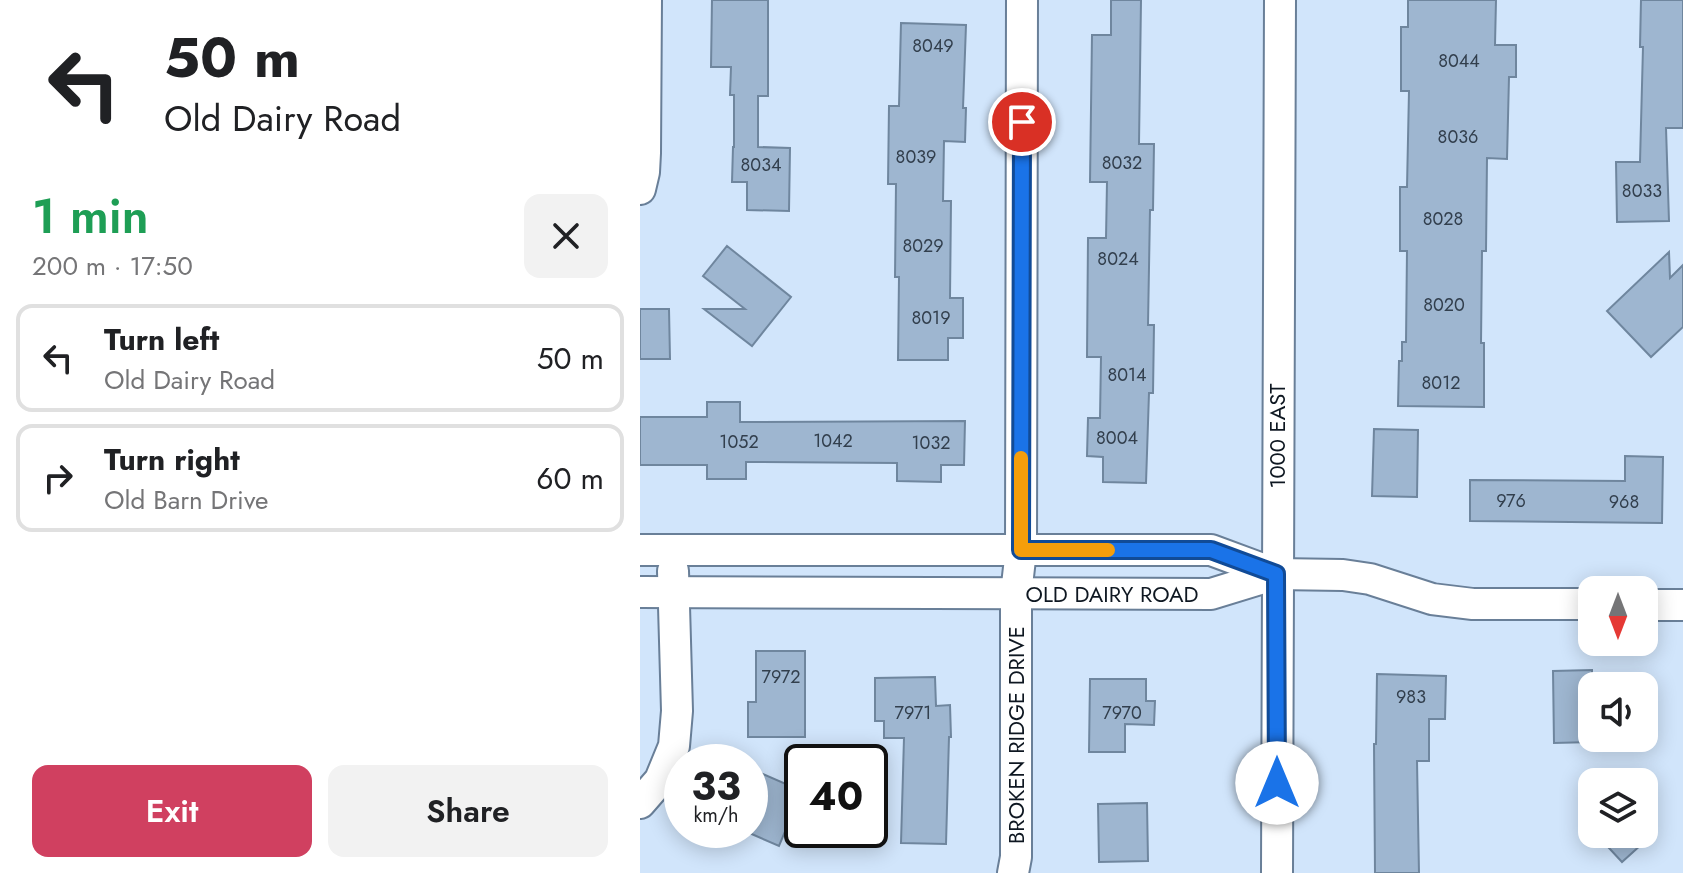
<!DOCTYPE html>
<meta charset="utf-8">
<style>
body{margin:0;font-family:Jost,sans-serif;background:#f2f2f2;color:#202124;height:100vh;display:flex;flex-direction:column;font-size:30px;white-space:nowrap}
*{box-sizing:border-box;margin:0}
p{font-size:26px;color:#757577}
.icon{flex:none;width:44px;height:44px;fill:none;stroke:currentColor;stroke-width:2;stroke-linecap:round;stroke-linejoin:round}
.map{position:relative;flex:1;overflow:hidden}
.side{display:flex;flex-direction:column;background:#fff;width:640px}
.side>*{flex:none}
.guide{background:#fff;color:#202124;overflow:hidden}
.needle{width:52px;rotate:180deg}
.controls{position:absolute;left:938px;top:576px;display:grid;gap:16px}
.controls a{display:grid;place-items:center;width:80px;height:80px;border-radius:16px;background:#fff;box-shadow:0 4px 20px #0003;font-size:40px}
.speed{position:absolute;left:24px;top:744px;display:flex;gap:16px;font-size:40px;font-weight:700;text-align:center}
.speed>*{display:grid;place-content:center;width:104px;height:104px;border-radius:50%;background:#fff;box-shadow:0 4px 20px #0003;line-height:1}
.speed small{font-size:20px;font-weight:400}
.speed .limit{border:4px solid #111;border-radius:12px;background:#fff;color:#111}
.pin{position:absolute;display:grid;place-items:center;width:68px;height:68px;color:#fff;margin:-34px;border:4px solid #fff;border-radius:50%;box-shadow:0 2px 8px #0007}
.me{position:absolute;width:88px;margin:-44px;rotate:0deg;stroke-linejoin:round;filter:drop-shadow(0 0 6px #0008)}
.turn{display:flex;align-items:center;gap:28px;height:168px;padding:0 32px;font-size:36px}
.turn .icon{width:104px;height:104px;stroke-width:2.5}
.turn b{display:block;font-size:56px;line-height:68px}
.round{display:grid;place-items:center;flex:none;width:84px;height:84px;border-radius:16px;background:#f2f2f2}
.summary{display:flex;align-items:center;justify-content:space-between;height:136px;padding:0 32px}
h1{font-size:48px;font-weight:600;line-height:60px;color:#1e9e55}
.button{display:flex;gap:16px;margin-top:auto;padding:16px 32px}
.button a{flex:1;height:92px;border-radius:16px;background:#d04060;color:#fff;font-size:32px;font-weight:600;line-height:92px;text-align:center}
.button a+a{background:#f2f2f2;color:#202124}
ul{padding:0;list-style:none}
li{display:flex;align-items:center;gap:24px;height:108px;margin:0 16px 12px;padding:0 16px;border:4px solid #e0e0e0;border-radius:16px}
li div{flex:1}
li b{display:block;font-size:30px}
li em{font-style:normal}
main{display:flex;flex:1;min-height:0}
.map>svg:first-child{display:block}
</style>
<main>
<section class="side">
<div class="guide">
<div class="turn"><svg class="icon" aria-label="left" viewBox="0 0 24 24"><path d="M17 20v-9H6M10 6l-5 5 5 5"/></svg><div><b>50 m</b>Old Dairy Road</div></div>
</div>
<div class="summary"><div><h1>1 min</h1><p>200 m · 17:50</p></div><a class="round"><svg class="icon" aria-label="close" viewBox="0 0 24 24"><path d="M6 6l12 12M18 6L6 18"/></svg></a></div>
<ul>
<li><svg class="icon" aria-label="left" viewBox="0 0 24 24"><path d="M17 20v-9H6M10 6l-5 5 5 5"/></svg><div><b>Turn left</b><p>Old Dairy Road</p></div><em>50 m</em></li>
<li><svg class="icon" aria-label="right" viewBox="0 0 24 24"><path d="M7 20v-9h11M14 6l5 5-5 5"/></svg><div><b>Turn right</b><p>Old Barn Drive</p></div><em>60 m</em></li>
</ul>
<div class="button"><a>Exit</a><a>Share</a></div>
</section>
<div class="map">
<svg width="1043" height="873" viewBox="0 0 1043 873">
<rect width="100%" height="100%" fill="#d1e5fb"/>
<!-- building -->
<g fill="#9eb6d0" stroke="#6f869e" stroke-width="2">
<polygon points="72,0 128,0 128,96 118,96 118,147 150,148 149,211 107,210 107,182 92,182 93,147 94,147 94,95 90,95 91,67 71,67"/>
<polygon points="471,0 501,0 499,144 514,144 513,210 510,210 508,325 514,325 513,393 509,393 506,483 463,482 463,457 447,456 448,418 460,418 461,357 447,357 448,238 466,238 467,182 450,182 452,35 471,35"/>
<polygon points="768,0 856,0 855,45 876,45 876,77 869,77 867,159 847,158 846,251 842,251 841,343 844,343 844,407 758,406 759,361 762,361 762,342 766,342 767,251 760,251 760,187 767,187 769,91 761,91 761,27 768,27"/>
<polygon points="1001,0 1043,0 1043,128 1026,128 1029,221 977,222 976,162 1000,162 1003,47 1000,47"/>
<polygon points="261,23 326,25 323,108 326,108 325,142 304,141 303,201 311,201 310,298 323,298 323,338 308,338 308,360 258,360 259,277 255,277 256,184 248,184 249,106 259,106"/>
<polygon points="87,246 151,297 112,346 64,309 105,309 63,276"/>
<polygon points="1029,252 1030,278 1043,265 1043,327 1011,357 967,311"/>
<polygon points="0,309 29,309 30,359 0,359"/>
<polygon points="67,402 100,402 100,422 325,421 324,465 301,465 301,482 257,481 257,463 106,462 106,479 67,479 67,465 0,465 0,417 67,417"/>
<polygon points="734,429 778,430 777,497 732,496"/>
<polygon points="985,456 1023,457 1022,523 830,521 830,480 985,481"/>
<polygon points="116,651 165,651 165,737 108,737 108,702 116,702"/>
<polygon points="952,670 952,742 914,743 913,671"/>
<polygon points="737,674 806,676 805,719 789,719 789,761 777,761 779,873 735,873 734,744 736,744"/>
<polygon points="295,677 296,706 310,705 311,737 309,737 306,844 261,843 264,738 244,738 244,721 235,721 235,678"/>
<polygon points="450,679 506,679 506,701 515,701 514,725 485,724 485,752 449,752"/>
<polygon points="116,771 162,791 139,846 107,832 110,830 110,784"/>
<polygon points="507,803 508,861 459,862 458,804"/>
<polygon points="956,834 1013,834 982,862"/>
</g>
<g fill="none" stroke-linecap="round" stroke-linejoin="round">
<defs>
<g id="minor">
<polyline points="0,189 4,172 5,153 6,0"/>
<polyline points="0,550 571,550 636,574"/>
<polyline points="0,592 571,594 636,574 703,575 730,579 792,599 833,604 952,604"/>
<polyline points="1004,605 1043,605"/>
<polyline points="0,803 20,780 34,746 37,711 33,571"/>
<polyline points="373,873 376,857 376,594 381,550 382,0"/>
<polyline points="637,873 640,0"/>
</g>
</defs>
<!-- minor casing -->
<use href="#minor" stroke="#697f98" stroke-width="34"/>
<!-- minor -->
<use href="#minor" stroke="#fff" stroke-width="30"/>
</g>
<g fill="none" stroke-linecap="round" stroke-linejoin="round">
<defs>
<polyline id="route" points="382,122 381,550 571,550 636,574 637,783"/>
</defs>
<!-- route casing -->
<use href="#route" stroke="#114b97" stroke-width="20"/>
<!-- route -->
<use href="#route" stroke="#1a73e8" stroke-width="14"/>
<!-- slow -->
<polyline stroke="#f59e0b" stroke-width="14" points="381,458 381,550 468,550"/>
</g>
<g text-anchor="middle" stroke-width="6" stroke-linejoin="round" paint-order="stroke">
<!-- number labels -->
<g font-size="18" fill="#323f4d">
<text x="293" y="52">8049</text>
<text x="819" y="67">8044</text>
<text x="818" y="143">8036</text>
<text x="276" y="163">8039</text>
<text x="482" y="169">8032</text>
<text x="121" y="171">8034</text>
<text x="1002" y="197">8033</text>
<text x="803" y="225">8028</text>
<text x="283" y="252">8029</text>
<text x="478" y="265">8024</text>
<text x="804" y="311">8020</text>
<text x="291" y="324">8019</text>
<text x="487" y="381">8014</text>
<text x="801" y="389">8012</text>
<text x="477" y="444">8004</text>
<text x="193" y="447">1042</text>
<text x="99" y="448">1052</text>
<text x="291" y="449">1032</text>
<text x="871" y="507">976</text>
<text x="984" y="508">968</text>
<text x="141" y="683">7972</text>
<text x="771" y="703">983</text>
<text x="273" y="719">7971</text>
<text x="482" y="719">7970</text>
</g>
<!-- street labels -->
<g font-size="22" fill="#0e1721" stroke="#fff">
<text transform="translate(637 436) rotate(-90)" y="8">1000 EAST</text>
<text x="472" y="602">OLD DAIRY ROAD</text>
<text transform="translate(376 735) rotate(-90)" y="8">BROKEN RIDGE DRIVE</text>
</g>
</g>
</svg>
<div class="controls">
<a><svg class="needle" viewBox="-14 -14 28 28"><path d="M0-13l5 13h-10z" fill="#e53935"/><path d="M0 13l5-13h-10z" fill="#757577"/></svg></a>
<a><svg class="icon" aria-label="sound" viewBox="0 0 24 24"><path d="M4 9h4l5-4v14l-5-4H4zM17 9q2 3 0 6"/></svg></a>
<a><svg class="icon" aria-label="layers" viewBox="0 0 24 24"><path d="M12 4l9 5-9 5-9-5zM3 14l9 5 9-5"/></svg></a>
</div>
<div class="speed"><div>33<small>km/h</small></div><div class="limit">40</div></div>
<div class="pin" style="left:382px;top:122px;background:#d93025"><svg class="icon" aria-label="arrive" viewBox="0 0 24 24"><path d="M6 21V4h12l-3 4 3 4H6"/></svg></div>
<svg class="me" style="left:637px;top:783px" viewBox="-20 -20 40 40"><circle r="19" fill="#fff"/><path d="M0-13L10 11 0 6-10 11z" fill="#1a73e8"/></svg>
</div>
</main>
